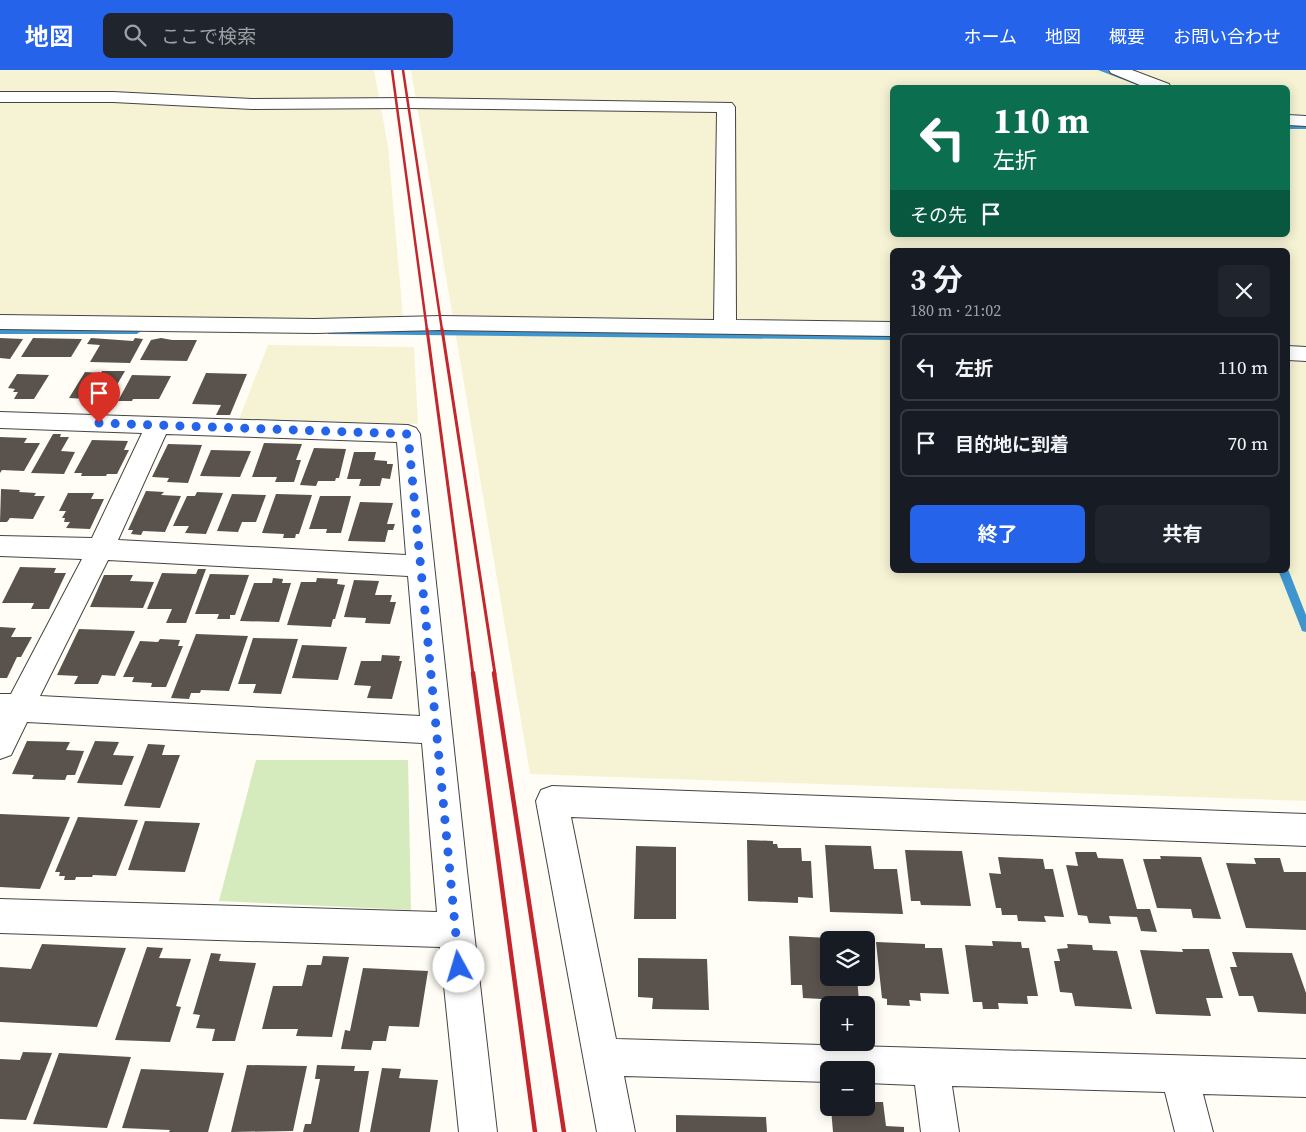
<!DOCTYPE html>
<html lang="ja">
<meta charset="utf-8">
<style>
body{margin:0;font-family:"Source Serif 4","Noto Sans JP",serif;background:#20242c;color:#f1f3f6;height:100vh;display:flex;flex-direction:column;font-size:19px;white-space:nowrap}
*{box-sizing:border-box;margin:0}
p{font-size:16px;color:#9ea1a6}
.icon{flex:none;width:28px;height:28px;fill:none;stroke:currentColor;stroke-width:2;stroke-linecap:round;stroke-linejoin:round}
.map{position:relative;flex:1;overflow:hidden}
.details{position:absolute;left:890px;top:178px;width:400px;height:325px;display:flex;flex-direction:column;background:#171b24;border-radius:8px;box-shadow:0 2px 12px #0003}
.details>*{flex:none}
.banner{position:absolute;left:890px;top:15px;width:400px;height:152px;border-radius:8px;box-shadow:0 2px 12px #0003;background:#0b6e4f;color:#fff;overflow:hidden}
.controls{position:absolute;left:820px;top:861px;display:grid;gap:10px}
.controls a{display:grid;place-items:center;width:55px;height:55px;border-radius:8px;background:#171b24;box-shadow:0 2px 12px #0003;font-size:25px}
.pin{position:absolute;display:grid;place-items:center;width:42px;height:42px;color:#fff;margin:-51px -21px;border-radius:50% 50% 50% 0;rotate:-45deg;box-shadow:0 0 5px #0007}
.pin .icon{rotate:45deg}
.me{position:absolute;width:55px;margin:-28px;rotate:354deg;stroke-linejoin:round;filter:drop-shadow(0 0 4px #0008)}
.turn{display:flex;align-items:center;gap:18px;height:105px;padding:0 20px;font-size:22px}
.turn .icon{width:65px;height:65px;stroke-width:2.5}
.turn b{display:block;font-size:35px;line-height:42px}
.then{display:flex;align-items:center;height:48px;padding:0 20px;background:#0003;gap:10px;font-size:19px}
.round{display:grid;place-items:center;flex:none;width:52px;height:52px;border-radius:8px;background:#20242c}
.headline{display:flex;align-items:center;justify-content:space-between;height:85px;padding:0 20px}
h1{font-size:30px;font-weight:700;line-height:38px}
.button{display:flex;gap:10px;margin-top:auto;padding:10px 20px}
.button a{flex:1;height:58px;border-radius:8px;background:#2563eb;color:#fff;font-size:20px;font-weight:700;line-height:58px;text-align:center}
.button a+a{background:#20242c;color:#f1f3f6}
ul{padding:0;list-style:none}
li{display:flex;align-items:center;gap:15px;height:68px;margin:0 10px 8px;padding:0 10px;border:2px solid #363941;border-radius:8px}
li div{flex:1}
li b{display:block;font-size:19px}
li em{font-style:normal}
header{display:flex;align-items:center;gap:30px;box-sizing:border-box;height:70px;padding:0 25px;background:#2563eb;color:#fff}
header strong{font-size:24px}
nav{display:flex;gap:28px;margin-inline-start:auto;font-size:18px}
.search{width:350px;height:45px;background:#20242c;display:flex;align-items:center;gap:12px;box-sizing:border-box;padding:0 18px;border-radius:8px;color:#9ea1a6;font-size:19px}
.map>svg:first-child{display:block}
</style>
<header>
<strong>地図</strong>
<div class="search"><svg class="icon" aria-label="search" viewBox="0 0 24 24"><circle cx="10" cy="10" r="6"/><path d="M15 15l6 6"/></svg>ここで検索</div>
<nav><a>ホーム</a><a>地図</a><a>概要</a><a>お問い合わせ</a></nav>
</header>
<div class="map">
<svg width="1306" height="1062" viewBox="0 0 1306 1062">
<rect width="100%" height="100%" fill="#fffdf5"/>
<!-- farmland -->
<g fill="#f6f3d4" fill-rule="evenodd">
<polygon points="0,0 374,0 388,76 403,247 293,251 0,245"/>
<path d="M411 0H1306V731L530 704ZM892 18H1288V165H892ZM892 180H1288V500H892Z"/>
<polygon points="268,275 414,277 418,354 239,349"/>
</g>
<!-- green -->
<polygon fill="#d5ebbd" points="256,690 408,690 411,840 219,831"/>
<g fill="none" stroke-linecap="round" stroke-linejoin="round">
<!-- stream -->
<g fill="#3f96cf" fill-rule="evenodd">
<polygon points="1098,0 1107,0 1145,15 1140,16"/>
<rect x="1288" y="55" width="18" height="4"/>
<polygon points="0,258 137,258 141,261 137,264 0,264"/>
<polygon points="331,259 892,265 892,270 328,264 327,262"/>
<polygon points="1288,499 1306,545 1306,562 1302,561 1301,558 1278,500"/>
</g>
</g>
<!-- building -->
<g fill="#5a524d">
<polygon points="0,268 23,269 10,289 0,288"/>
<polygon points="33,268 82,269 71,287 21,287"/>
<polygon points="91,268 133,271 135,268 143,269 130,293 90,292 100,275 87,274"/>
<polygon points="161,268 172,270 197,270 187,291 140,290 151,270"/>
<polygon points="102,301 125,301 111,325 89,325 87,329 69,328 85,302 101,303"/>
<polygon points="206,303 247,304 230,345 216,345 221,335 192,334"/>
<polygon points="17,304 49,305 34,329 14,329 18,322 13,322 15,319 8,318"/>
<polygon points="132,305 171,306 159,329 133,329 132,331 118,331"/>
<polygon points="53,364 61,364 60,367 69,367 61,381 75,382 64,404 31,403"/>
<polygon points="0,367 27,368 24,373 40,373 24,401 2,400 0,403"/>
<polygon points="92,370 128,371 124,380 129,380 117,404 107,404 106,406 81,406 82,403 74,403"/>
<polygon points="264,373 302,374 296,390 301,390 294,412 275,412 277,407 252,407"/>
<polygon points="168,374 202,375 188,413 167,412 169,408 152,407"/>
<polygon points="314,378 346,379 339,408 336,408 335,411 318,411 316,416 300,415"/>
<polygon points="211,380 251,381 240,407 200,406"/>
<polygon points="354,382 376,382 374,390 387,391 387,394 393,394 390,409 382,408 380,416 359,416 361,409 347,409"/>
<polygon points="1,419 20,420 19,422 36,423 34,426 45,426 33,449 10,448 7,452 0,452"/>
<polygon points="146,421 164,422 161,425 181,426 165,462 143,461 141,465 131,464 133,460 128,460"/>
<polygon points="197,422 223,423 206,464 185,463 189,456 173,456 187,426 195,426"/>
<polygon points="68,423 94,423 91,429 104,429 90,459 66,458 70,452 64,452 65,448 62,448 66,441 59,441"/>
<polygon points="232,424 266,425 256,452 242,452 238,462 217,461"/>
<polygon points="276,424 312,425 299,464 296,464 295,468 283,468 284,464 262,463"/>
<polygon points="320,426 351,426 341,463 326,463 327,459 309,459"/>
<polygon points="360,432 393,433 387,454 395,454 393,460 388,460 385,472 348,471"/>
<polygon points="20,497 56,498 54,503 66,503 49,539 31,539 34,533 2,533"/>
<polygon points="198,499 206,499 186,553 166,553 172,539 147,539 162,503 196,504"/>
<polygon points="210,504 249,505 235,545 230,545 230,549 217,549 219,544 195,544"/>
<polygon points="104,505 133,505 130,511 154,512 143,538 90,537"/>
<polygon points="273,508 283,509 282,513 291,513 279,552 240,551 254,513 272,513"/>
<polygon points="317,508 338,509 337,514 345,515 335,549 333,549 331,557 287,555 301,512 316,512"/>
<polygon points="354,510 379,511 375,525 392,525 390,532 396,532 390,554 365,553 366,548 344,547"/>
<polygon points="0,557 16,558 11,567 32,567 21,587 17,587 7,608 0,608"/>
<polygon points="79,559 135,561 115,606 102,605 98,614 74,614 78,606 57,605"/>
<polygon points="196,564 248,566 229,621 201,620 200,623 191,623 189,629 171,628"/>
<polygon points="253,568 298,569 281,624 253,623 256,614 238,614"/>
<polygon points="160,569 180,570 178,576 183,576 166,617 151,617 152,613 132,612 134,607 123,607 140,571 158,572"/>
<polygon points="302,575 347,577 338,610 292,608"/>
<polygon points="382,585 400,586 399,591 402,591 392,629 367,628 371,616 354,615 361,591 381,591"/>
<polygon points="27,671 70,672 66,680 84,681 75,705 67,705 65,710 32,709 34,705 12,704"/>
<polygon points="95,671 119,672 113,685 134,686 122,715 77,713"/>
<polygon points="148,674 165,675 162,685 180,685 160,738 124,736"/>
<polygon points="0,744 70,747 40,819 0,817"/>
<polygon points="78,747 138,750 116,806 93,805 92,807 76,807 75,810 64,810 65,806 59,806 60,802 55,802"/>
<polygon points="145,751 200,753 185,802 128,800"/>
<polygon points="747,770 773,771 773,774 777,774 778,778 801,778 802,791 811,791 813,828 798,827 798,833 748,831"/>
<polygon points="825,775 871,776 874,799 897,799 903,844 830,842"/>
<polygon points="636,776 676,777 676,849 634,849"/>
<polygon points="905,780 962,781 971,836 921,835 920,831 911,831"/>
<polygon points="1075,782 1096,782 1098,788 1123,789 1137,839 1150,839 1157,862 1141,861 1137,847 1109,846 1111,854 1089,853 1087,846 1078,845 1066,795 1078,796"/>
<polygon points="1160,786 1201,787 1221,849 1193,848 1191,839 1157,838 1143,789 1161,789"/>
<polygon points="998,787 1043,789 1045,799 1053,799 1064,847 1044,846 1046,852 1018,851 1017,845 1002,845 1001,838 996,838 989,803 1001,804"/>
<polygon points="1254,788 1280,788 1284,802 1306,802 1306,860 1246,858 1226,793 1256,794"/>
<polygon points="789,866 829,868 829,908 857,908 859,931 803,928 802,915 791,915"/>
<polygon points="992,871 1021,872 1022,878 1029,878 1038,926 1027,926 1028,934 998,933 999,939 983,939 982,932 973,932 965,875 993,876"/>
<polygon points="876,872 925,874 925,878 942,878 949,924 920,923 921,931 909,930 910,936 887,935 887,929 882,928"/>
<polygon points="42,874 126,878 97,957 0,952 0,897 31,899"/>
<polygon points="1067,874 1092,875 1093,880 1117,881 1132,939 1075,936 1072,923 1060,922 1054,891 1060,891 1057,879 1068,878"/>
<polygon points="147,877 163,878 159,888 191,889 176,936 181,937 170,972 115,970"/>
<polygon points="1182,879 1209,879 1223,928 1206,928 1211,946 1156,944 1140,880 1183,882"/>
<polygon points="1232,882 1292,883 1306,923 1306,944 1258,942 1253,926 1239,926 1230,897 1237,897"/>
<polygon points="211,883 221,884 219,891 256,893 235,971 212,971 215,959 196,958 200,945 193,944"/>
<polygon points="323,886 349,887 332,967 296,966 298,959 262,959 273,916 302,916 307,895 321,895"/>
<polygon points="638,888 707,889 709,940 652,939 653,928 638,927"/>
<polygon points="363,898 428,901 419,957 389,956 386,971 373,971 371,980 341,979 345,960 350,961"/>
<polygon points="23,982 52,983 26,1050 0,1049 0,989 20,990"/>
<polygon points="59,983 131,987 107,1058 33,1054"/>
<polygon points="247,995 307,996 293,1061 231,1062"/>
<polygon points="317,995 355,996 354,1001 369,1001 359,1062 303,1062 305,1054 311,1054 320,1009 315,1009"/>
<polygon points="382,998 401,999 399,1008 438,1010 430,1062 370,1062"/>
<polygon points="141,999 224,1003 208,1062 169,1062 170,1060 122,1058"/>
<polygon points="866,1032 883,1032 886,1056 904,1057 904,1062 833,1062 831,1038 866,1038"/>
<polygon points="676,1045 766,1047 767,1062 676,1062"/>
</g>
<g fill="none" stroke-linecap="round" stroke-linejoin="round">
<defs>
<g id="street">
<polygon points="1109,0 1132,0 1169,14 1171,18 1147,18 1111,3"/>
<polygon points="0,22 113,22 252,29 408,28 732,33 735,37 736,250 892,252 892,266 441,260 315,263 0,259 0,245 315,249 441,246 714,250 717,42 408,38 252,39 113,32 0,32"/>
<polygon points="1288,45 1306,46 1306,56 1288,55"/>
<polygon points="1288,276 1306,277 1306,291 1288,290"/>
<path d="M0 342 408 355 416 358 420 364 467 801 497 1062H459L440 877 0 863V829L437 842 422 673 27 652 11 685 0 689V624H11L82 489 0 486V466L92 468 142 363 0 358ZM166 364 397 372 406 485 118 470ZM108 490 408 506 420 646 40 626Z"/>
<polygon points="552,716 1306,744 1306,776 571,747 616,969 1306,989 1306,1027 1203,1024 1213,1062 1175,1062 1165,1022 952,1016 959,1062 921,1062 915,1015 866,1013 866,1000 829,1000 829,1012 624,1006 635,1062 597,1062 536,731 541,720"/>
</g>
</defs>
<!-- street casing -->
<use href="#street" stroke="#444" stroke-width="2"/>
<!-- street -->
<use href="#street" fill="#fff" fill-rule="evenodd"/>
<!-- rail-far2 -->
<g stroke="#c4262e" stroke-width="2.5">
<polyline points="392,0 427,260"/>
<polyline points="403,0 442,260"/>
</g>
<!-- rail-far1 -->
<g stroke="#c4262e" stroke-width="3">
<polyline points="427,259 473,604"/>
<polyline points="442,259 495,604"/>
</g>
<!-- rail -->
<g stroke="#c4262e" stroke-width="4.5">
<polyline points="473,603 535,1062"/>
<polyline points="494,603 564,1062"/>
</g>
</g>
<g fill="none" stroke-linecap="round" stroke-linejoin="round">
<!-- route -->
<polyline stroke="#2563eb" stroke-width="9" stroke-dasharray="0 16.2" points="99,353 408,364 459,897"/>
</g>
</svg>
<div class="controls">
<a><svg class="icon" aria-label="layers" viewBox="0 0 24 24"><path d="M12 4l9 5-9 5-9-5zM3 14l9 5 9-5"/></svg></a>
<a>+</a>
<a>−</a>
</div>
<div class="pin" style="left:99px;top:353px;background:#d93025"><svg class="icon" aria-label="arrive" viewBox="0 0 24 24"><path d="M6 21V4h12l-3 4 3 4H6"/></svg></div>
<svg class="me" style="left:459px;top:897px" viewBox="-20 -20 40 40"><circle r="19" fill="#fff"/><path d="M0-13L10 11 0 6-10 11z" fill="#2563eb"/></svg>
<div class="banner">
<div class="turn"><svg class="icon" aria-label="left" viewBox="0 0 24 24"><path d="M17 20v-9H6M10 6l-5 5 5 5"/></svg><div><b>110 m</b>左折</div></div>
<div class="then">その先<svg class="icon" aria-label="arrive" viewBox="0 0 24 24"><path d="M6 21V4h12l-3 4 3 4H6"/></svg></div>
</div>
<section class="details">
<div class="headline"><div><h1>3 分</h1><p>180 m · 21:02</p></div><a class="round"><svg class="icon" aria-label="close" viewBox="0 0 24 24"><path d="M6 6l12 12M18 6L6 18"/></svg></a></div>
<ul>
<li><svg class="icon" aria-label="left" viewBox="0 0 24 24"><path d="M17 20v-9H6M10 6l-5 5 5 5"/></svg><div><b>左折</b></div><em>110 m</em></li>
<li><svg class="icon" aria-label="arrive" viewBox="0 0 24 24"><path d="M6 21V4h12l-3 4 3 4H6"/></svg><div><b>目的地に到着</b></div><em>70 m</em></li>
</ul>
<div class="button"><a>終了</a><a>共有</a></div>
</section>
</div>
